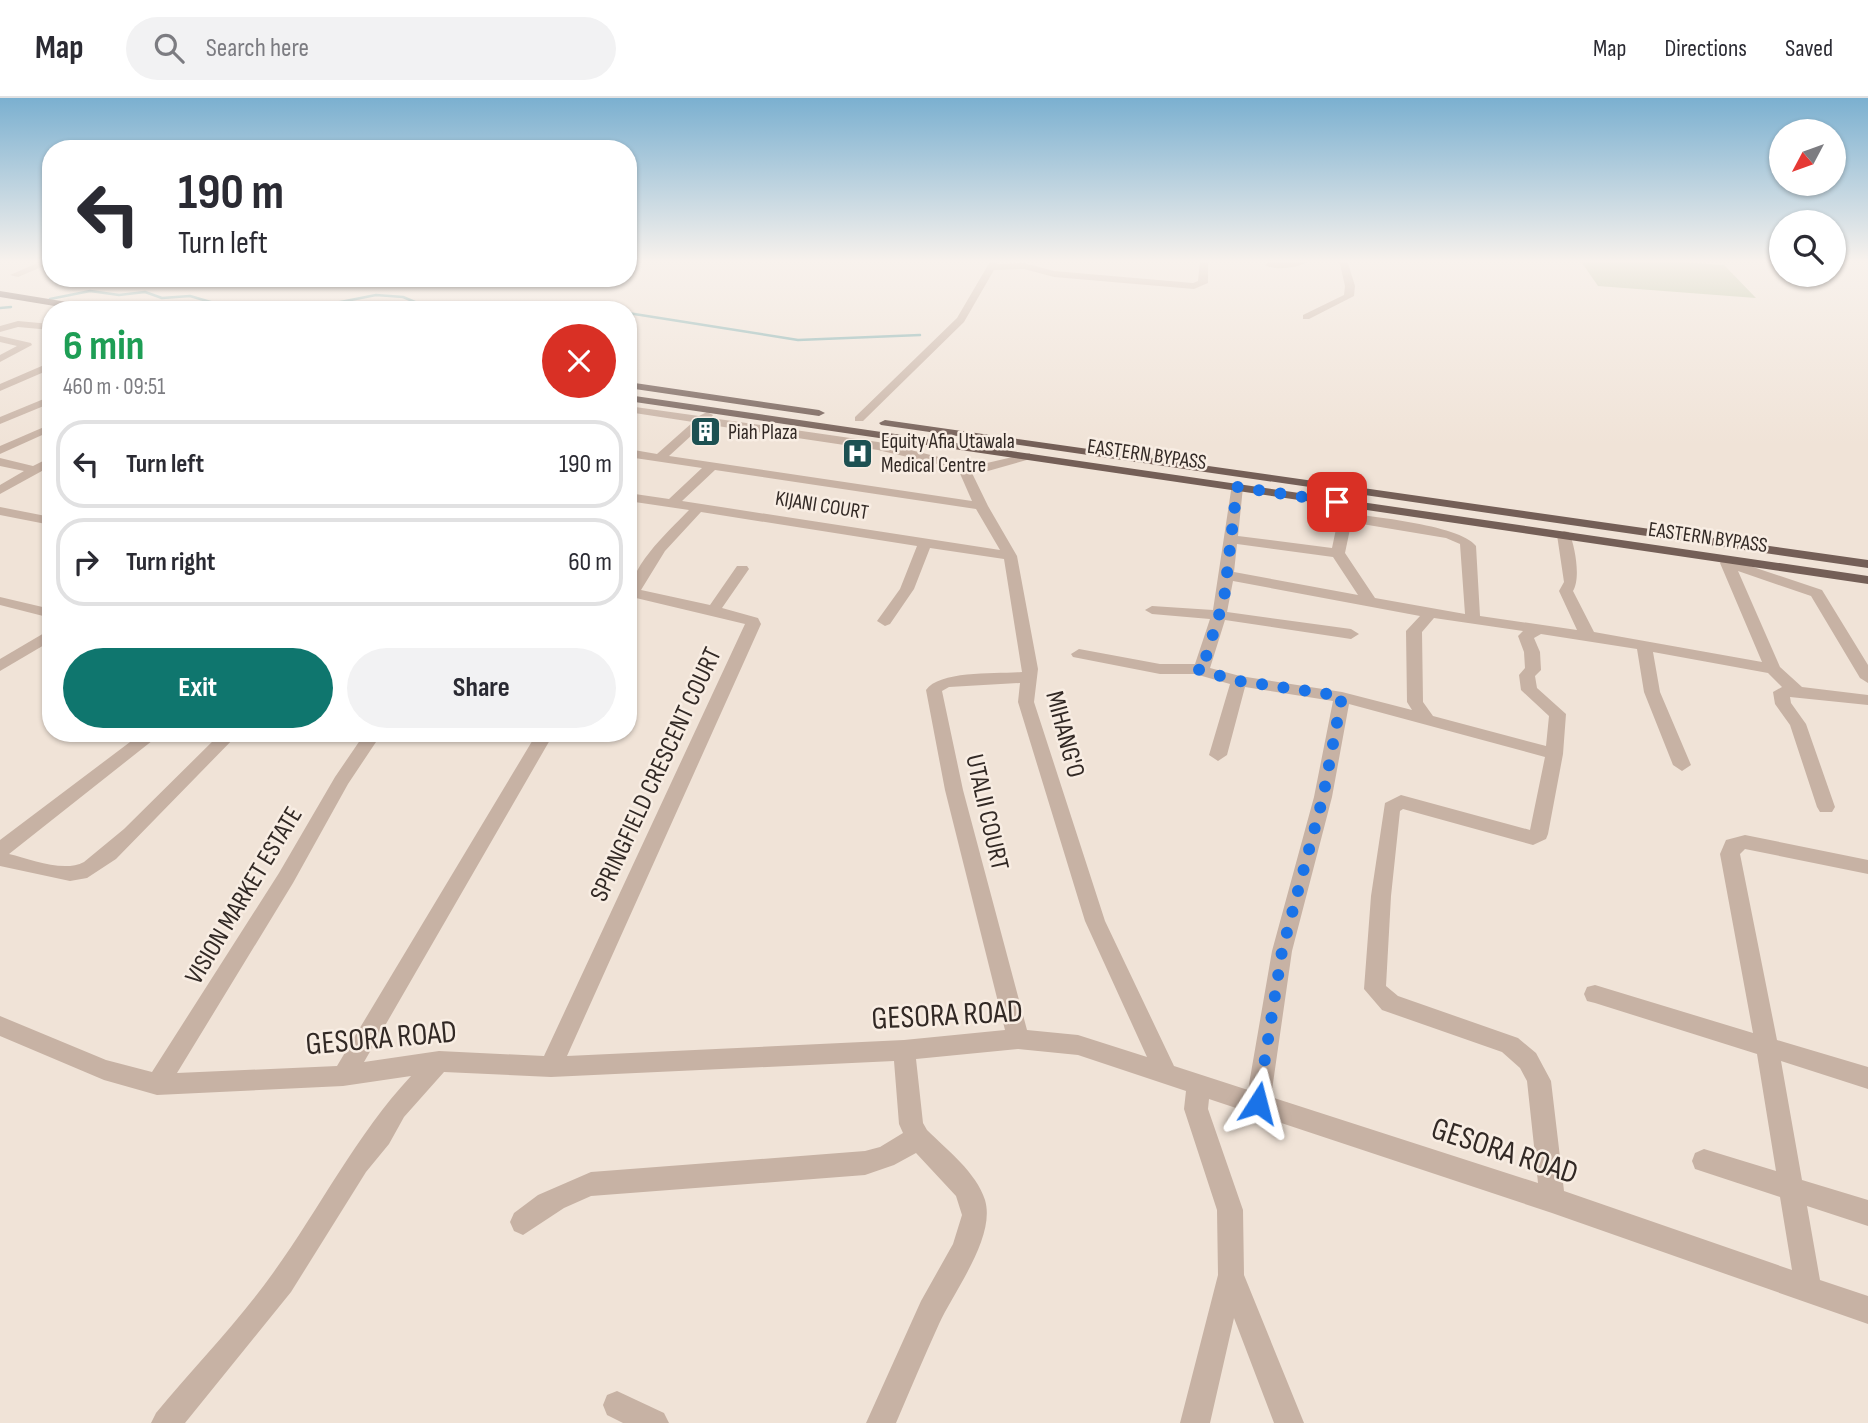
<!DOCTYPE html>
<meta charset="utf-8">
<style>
body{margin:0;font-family:"Sofia Sans Condensed",sans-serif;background:#f2f2f3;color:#2b2b33;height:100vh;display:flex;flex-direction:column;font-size:26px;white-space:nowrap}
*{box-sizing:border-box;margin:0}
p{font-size:23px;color:#7c7c81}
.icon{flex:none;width:38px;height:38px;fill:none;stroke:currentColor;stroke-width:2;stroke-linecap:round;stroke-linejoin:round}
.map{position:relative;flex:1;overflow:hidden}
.sheet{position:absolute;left:42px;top:203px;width:595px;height:441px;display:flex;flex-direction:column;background:#fff;border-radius:28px;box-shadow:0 2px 5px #0004}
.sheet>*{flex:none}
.top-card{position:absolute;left:42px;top:42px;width:595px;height:147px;border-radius:28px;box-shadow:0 2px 5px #0004;background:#fff;color:#2b2b33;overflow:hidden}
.needle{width:46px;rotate:229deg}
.controls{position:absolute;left:1769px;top:21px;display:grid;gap:14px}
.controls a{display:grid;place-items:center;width:77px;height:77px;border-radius:50%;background:#fff;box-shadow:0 2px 5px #0004;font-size:35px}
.pin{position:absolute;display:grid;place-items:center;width:60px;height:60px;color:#fff;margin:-30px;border-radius:14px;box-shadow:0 4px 10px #0006}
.me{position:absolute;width:77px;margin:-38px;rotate:9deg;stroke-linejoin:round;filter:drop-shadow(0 0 5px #0008)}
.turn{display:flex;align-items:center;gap:24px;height:147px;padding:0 21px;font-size:32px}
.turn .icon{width:91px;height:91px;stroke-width:2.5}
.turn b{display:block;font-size:49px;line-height:60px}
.round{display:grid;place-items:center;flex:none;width:74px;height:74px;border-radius:37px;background:#f2f2f3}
.overview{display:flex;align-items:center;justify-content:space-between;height:119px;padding:0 21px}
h1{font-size:42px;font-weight:700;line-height:52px;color:#1e9e55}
.cta{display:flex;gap:14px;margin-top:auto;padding:14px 21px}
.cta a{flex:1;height:80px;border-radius:42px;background:#0f766e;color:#fff;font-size:28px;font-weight:700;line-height:80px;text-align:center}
.cta a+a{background:#f2f2f3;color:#2b2b33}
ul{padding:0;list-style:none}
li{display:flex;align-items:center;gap:21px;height:88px;margin:0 14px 10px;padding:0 7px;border:4px solid #e1e1e2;border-radius:28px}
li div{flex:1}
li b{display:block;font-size:26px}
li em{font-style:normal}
header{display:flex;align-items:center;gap:42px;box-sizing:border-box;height:98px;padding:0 35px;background:#fff;border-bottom:2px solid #e1e1e2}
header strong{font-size:33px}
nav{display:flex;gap:38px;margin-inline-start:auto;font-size:24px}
.search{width:490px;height:63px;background:#f2f2f3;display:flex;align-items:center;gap:18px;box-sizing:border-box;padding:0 24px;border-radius:38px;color:#7c7c81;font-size:26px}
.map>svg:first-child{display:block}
</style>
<header>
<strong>Map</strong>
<div class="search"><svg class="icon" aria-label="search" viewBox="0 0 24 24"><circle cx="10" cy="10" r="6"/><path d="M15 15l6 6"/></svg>Search here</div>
<nav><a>Map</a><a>Directions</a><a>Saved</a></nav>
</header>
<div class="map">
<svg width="1868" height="1325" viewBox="0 0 1868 1325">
<rect width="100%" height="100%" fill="#f0e3d7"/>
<!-- green -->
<polygon fill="#b3be98" points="1580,162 1652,162 1724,167 1756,200 1598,188"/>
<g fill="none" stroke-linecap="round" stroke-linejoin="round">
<!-- stream -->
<g stroke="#78abab" stroke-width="2.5">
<polyline points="50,201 90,193 119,197 145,194 162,200 190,198 238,212"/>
<polyline points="0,210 11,209"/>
<polyline points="247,212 320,208 376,197 403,199 415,204 406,212"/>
<polyline points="590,212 593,212"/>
<polyline points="628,215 798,242 920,237"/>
</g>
<!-- minor -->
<g fill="#c7b2a4" fill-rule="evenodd">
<polygon points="44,162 51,162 51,165 18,179 10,177"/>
<polygon points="991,162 999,162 997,166 1024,165 1054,173 1193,185 1198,183 1200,162 1208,162 1208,185 1194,191 1054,179 1024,171 994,172 964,224 863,323 855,323 855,319 957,220"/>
<path d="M1310 162C1301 170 1276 173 1265 167L1269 164Z"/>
<polygon points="1339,162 1347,162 1355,188 1354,198 1309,221 1303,221 1303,217 1344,197 1345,188"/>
<polygon points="18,223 51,226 51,232 18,229 0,234 0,228"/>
<polygon points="0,238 31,245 32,247 0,264 0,257 17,248 0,244"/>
<polygon points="51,264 51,271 0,293 0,286"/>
<polygon points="51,298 51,305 0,326 0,319"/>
<path d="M628 308 699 318 707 314 713 317 711 320 878 344 963 365H987L1030 355V361L988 373H971L988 408 1017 458 1038 571 1034 604 1105 823 1174 968 1248 992 1272 853 1314 699 1333 603 1245 589 1227 657 1218 663 1209 657 1230 586 1195 576H1160L1073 559 1071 556 1079 551 1160 566H1195L1210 521 1152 516 1145 512 1152 508 1213 512 1232 386 1237 385 1243 389 1238 438 1332 450 1336 431 1325 417 1332 413C1363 418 1460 426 1476 448L1480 518 1577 532 1559 493 1564 484 1557 437 1564 433 1569 434C1575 448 1581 480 1573 493L1594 534 1762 564 1720 465 1722 462 1744 460V466L1822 492 1868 567V585L1860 580 1811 498 1738 473 1780 569 1802 589 1868 597V607L1790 599 1791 605 1806 626 1835 709 1832 714H1820L1817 709 1790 627 1775 606 1773 594 1782 589 1768 575 1653 554 1660 594 1691 667 1682 673 1673 667 1644 594 1637 551 1541 536 1534 540 1540 554 1541 572 1535 578 1537 590 1566 616 1563 656 1548 736 1546 741 1533 747 1403 711 1400 713 1391 798 1386 888 1398 898 1518 940 1536 955 1551 983 1564 1093 1792 1172 1780 1099 1695 1071 1692 1063 1695 1055 1704 1051 1776 1073 1757 956 1595 905 1587 903 1584 896 1587 889 1595 887 1753 935 1720 756 1726 742 1745 737 1868 762V776L1745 751 1740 756 1777 942 1868 969V991L1781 963 1802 1082 1868 1102V1128L1807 1108 1820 1182 1868 1198V1226L1552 1115 1209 1001 1208 1011 1243 1112 1244 1177 1304 1325H1274L1234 1220 1210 1325H1180L1218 1177 1217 1112 1184 1011 1186 993 1078 957 1018 951 916 961 923 1025 927 1032C947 1052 976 1074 985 1102 996 1139 954 1193 939 1226 924 1259 910 1292 896 1325H866L921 1203 953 1146 962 1117 956 1098 916 1055 894 1067 865 1077 591 1098 564 1110 523 1137 514 1133 510 1124 514 1115 538 1097 591 1074 865 1053 880 1049 903 1035 899 1026 894 963 551 979 444 974 404 1019 389 1046 366 1074 291 1194 185 1325H151L156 1315C194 1269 238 1224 273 1175 320 1110 356 1037 411 978L343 988 157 997 104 982 0 938V918L106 962 152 974 279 775 335 679 365 635H382L348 686 293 785 177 975 337 968 537 635H554L364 964 439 953 544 958 745 526 636 500 628 505C628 469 665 437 689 412L628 403V395L669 401 702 370 628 359V351L657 356 693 324 628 314ZM704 326 878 352 958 371 972 403 669 358ZM715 372 976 411 1000 452 682 403ZM701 414 917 448 900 491 877 523 885 528 890 526 914 491 930 450 1004 461 1022 574C997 576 940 572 926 592L945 692 1005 932 904 942 567 958 761 526 758 520 722 510 749 471 747 468H737L710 507 641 492 665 453ZM1344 423 1446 440 1460 446 1465 516 1375 500 1345 455 1350 431ZM1237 446 1333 459 1358 497 1234 474ZM1233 483 1420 518 1406 533 1407 604 1412 612 1342 594 1240 578 1210 570 1225 522 1351 541 1359 536 1351 531 1227 514ZM1434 520 1523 533 1518 538 1524 554 1525 570 1519 577 1521 592 1549 618 1546 648 1433 618 1423 604 1422 534ZM1020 585 1018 604 1085 823 1147 959 1078 937 1027 932 963 692 942 593 949 589ZM1349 606 1545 659 1530 732 1401 697 1385 705 1371 798 1364 891 1382 912 1502 954 1520 970 1527 983 1538 1085 1271 999 1292 853 1332 699Z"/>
<polygon points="51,326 51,333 0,356 0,348"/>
<polygon points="51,359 51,368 0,396 0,387 24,373 0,368 0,360 33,368"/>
<polygon points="0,409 51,419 51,427 0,417"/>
<polygon points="0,499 51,511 51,520 0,507"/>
<polygon points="51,531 51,543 0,573 0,561"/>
<path d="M142 635H162L9 756C31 761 63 775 84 764L124 731 221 635H239L116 761 87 780 70 783 0 768V742Z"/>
<polygon points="617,1293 664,1315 669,1325 623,1325 607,1317 603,1307 607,1297"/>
</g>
<!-- primary -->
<g fill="#745f57" fill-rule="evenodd">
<polygon points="0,193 98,209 103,212 79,212 0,199"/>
<polygon points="628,284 819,312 825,315 819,318 628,290"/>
<polygon points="628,297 1868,478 1868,486 628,303"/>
<polygon points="885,322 1868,462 1868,470 881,327 879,325"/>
</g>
</g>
<!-- sky -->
<linearGradient id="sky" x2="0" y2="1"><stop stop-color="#7bb0d0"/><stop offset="0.47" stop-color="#f8f2ed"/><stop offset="1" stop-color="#f8f2ed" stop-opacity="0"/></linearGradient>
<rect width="1868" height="347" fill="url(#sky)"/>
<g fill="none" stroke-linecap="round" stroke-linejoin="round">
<!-- route -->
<polyline stroke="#1a73e8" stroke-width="12" stroke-dasharray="0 21.6" points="1258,1005 1282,853 1323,699 1342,598 1239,583 1196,571 1202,569 1205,562 1224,501 1237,389 1337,404"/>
</g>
<!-- icons -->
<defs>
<symbol id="building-square" viewBox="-11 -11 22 22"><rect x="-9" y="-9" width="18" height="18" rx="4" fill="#1d5152" stroke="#f8ede3"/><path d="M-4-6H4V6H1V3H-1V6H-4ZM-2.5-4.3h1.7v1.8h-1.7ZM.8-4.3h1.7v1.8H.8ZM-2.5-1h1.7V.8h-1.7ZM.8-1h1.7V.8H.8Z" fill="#fff"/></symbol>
<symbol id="hospital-square" viewBox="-11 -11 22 22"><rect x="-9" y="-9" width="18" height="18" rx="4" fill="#1d5152" stroke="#f8ede3"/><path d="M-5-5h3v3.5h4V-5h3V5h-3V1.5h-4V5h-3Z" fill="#fff"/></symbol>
</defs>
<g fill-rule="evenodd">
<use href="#building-square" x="688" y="316" width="35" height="35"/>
<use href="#hospital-square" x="840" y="338" width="35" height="35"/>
</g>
<g text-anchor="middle" stroke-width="5" stroke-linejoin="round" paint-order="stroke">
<!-- far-poi labels -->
<g font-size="21" fill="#322925" stroke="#f8ede3" text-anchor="start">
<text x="728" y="341">Piah Plaza</text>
<text x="881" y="350">Equity Afia Utawala<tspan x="881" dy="24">Medical Centre</tspan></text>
</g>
<!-- far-street labels -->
<g font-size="21" fill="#322925" stroke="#f8ede3">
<text transform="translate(1147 356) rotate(8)" y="7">EASTERN BYPASS</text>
<text transform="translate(822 407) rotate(9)" y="7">KIJANI COURT</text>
<text transform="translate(1708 439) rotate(8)" y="7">EASTERN BYPASS</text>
</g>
<!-- street labels -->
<g font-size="26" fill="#322925" stroke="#f8ede3">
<text transform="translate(1066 636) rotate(75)" y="9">MIHANG'O</text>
<text transform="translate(655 676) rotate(-65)" y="9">SPRINGFIELD CRESCENT COURT</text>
<text transform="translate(988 714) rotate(77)" y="9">UTALII COURT</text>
<text transform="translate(243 797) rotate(-59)" y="9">VISION MARKET ESTATE</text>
</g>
<!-- near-street labels -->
<g font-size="32" fill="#322925" stroke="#f8ede3">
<text transform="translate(947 916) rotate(-3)" y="11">GESORA ROAD</text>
<text transform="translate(381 939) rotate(-5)" y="11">GESORA ROAD</text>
<text transform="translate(1505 1052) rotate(18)" y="11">GESORA ROAD</text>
</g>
</g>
</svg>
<div class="controls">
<a><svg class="needle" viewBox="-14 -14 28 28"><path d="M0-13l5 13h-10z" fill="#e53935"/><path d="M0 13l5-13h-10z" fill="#7c7c81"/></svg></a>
<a><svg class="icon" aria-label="search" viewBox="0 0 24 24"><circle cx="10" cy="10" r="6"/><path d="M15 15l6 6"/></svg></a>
</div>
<div class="pin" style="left:1337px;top:404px;background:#d93025"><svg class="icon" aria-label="arrive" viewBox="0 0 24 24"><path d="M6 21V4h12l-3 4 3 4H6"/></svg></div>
<svg class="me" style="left:1258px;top:1005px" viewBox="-20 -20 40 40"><path d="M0-17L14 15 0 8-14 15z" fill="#1a73e8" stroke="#fff" stroke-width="4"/></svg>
<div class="top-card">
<div class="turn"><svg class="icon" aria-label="left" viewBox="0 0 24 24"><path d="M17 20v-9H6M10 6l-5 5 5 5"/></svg><div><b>190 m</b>Turn left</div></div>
</div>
<section class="sheet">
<div class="overview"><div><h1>6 min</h1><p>460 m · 09:51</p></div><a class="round" style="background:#d93025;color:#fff"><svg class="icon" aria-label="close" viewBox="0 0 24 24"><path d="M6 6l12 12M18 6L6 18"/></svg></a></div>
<ul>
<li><svg class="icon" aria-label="left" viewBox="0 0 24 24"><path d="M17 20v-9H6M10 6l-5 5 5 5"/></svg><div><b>Turn left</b></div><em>190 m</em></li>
<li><svg class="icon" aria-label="right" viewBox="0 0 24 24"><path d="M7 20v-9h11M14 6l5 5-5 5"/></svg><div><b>Turn right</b></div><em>60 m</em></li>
</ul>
<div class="cta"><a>Exit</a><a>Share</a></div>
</section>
</div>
